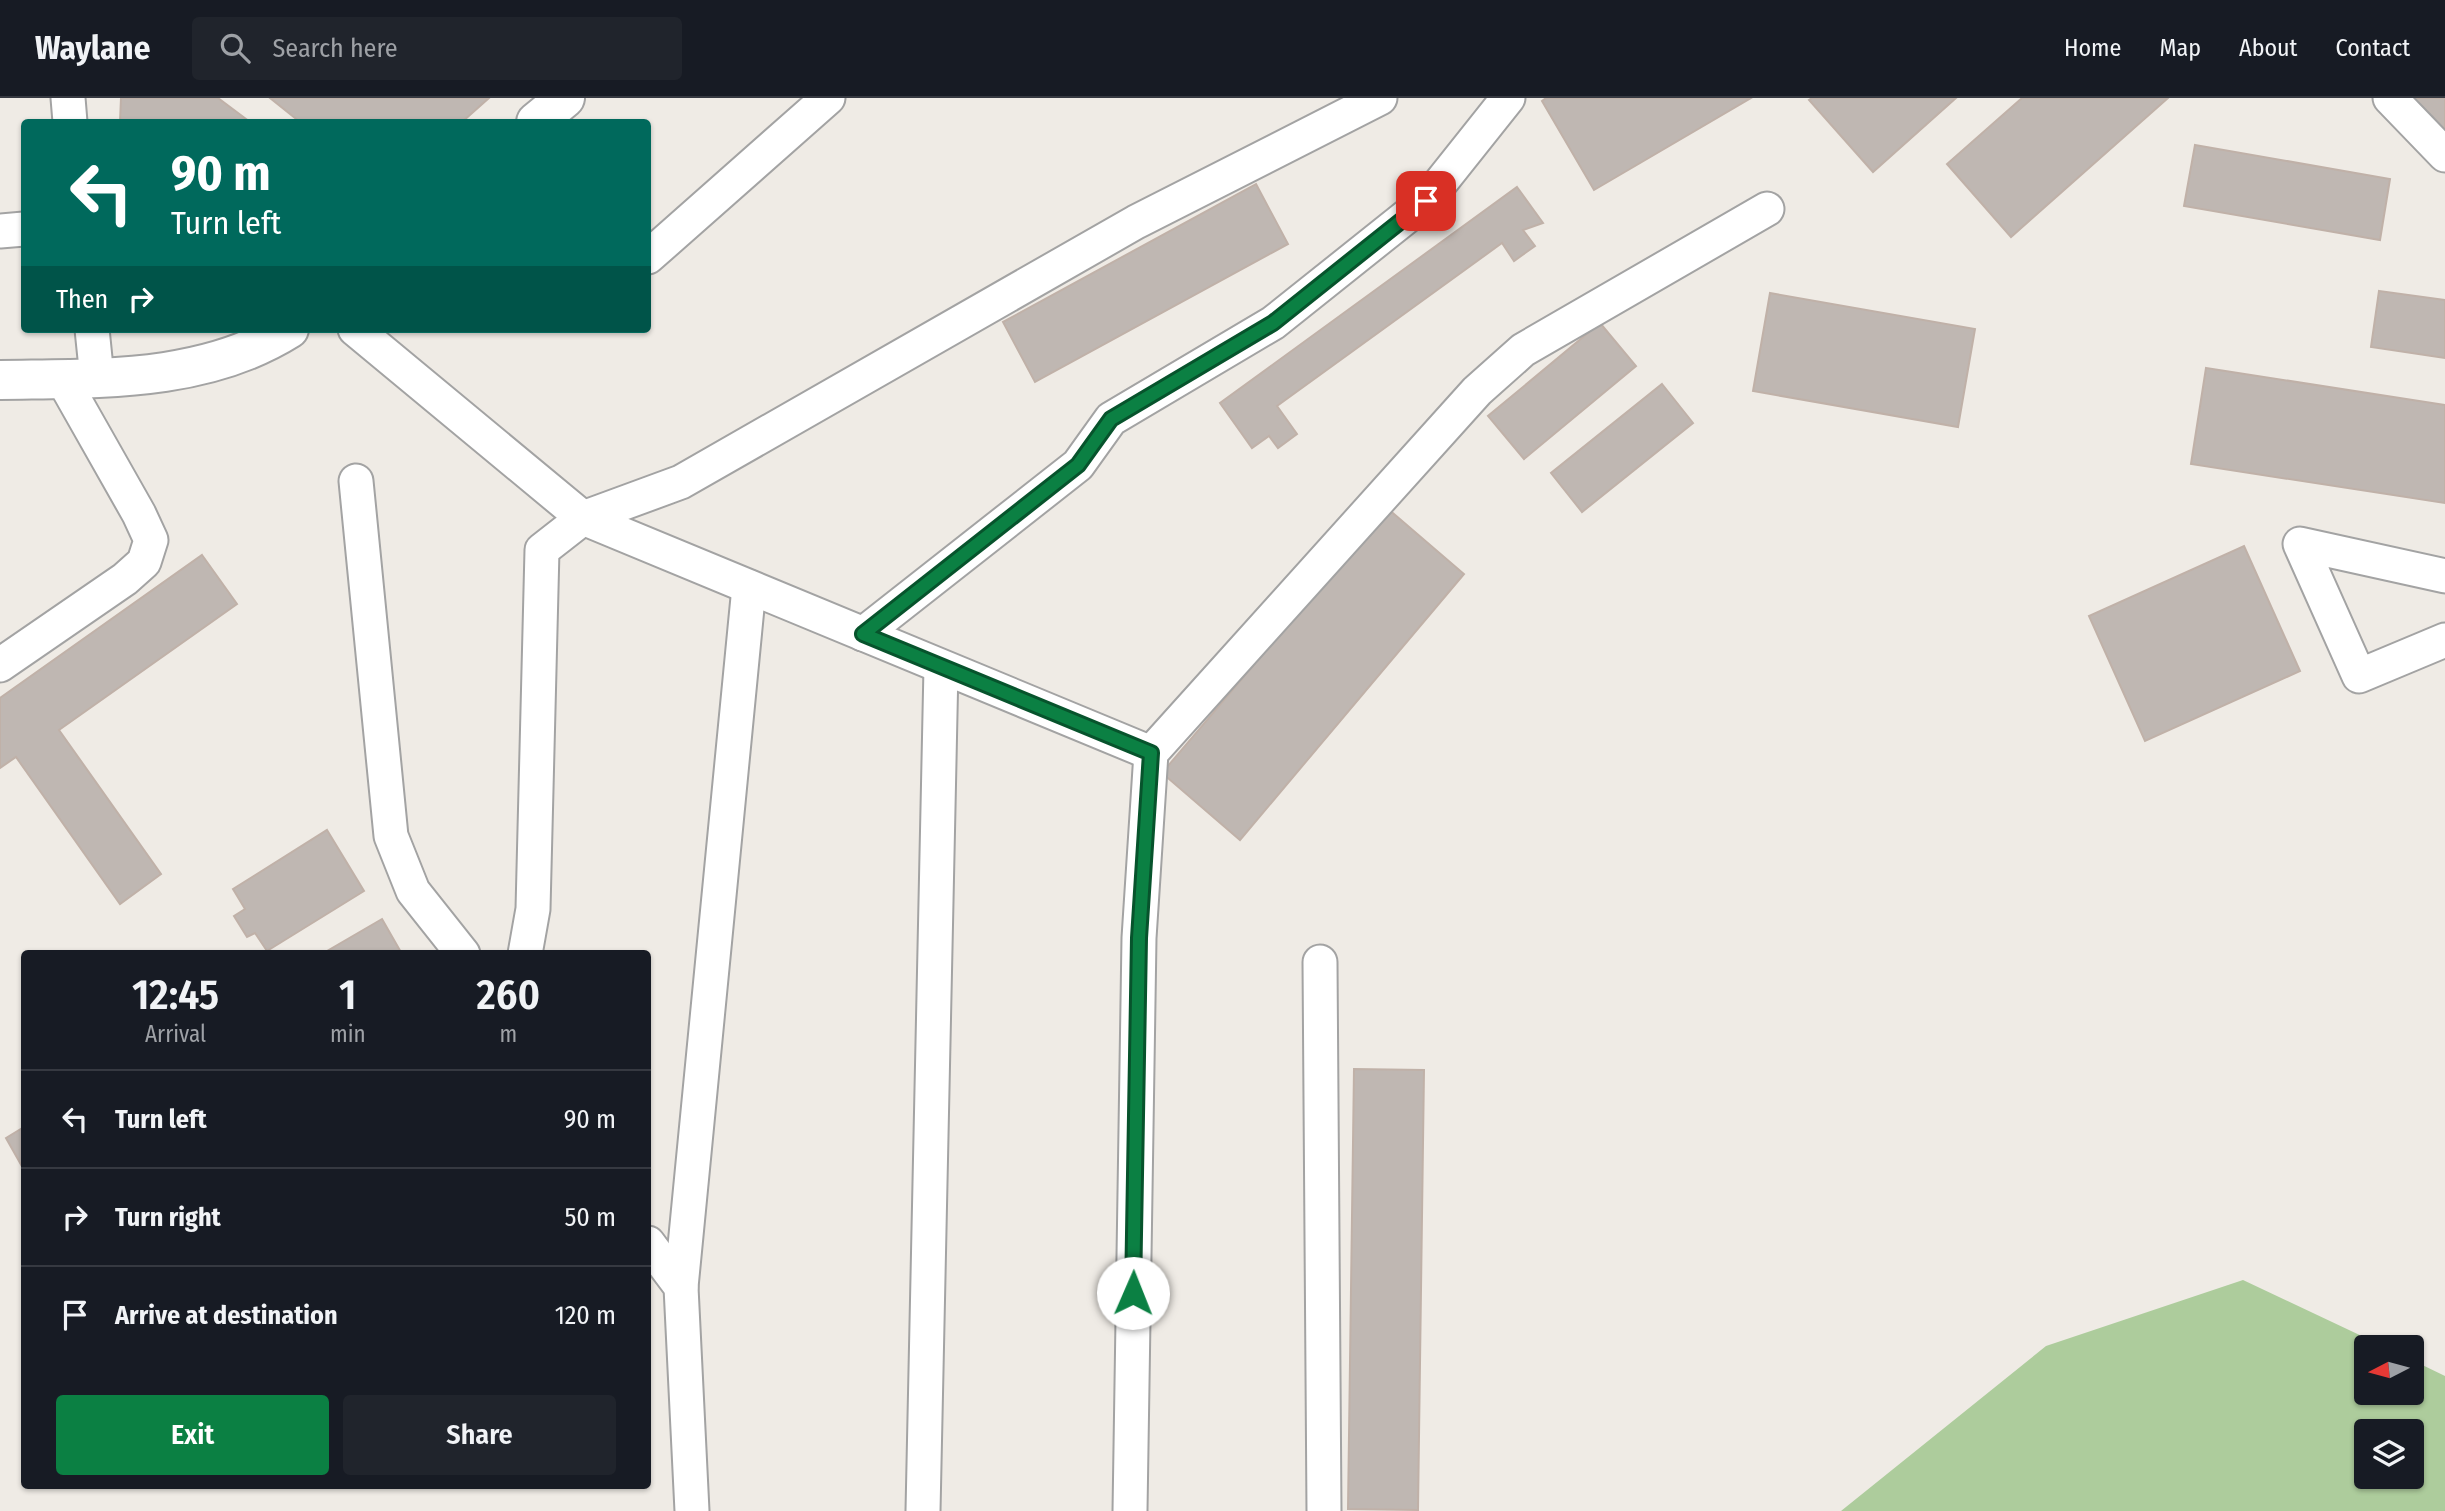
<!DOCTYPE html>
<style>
body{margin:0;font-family:"Fira Sans Condensed",sans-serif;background:#20242c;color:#f1f3f6;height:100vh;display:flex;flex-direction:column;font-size:26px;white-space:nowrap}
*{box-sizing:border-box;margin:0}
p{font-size:23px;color:#9ea1a6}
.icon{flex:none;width:38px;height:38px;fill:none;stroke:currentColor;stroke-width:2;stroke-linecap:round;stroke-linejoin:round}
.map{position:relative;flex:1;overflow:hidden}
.side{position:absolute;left:21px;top:852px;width:630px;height:539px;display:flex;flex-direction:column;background:#171b24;border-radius:7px;box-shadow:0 2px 5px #0004}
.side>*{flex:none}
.hud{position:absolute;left:21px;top:21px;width:630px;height:214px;border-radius:7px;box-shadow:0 2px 5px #0004;background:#00695c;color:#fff;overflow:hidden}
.needle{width:46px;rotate:264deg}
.tools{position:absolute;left:2354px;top:1237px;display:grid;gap:14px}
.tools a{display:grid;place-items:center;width:70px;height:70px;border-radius:7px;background:#171b24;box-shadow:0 2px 5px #0004;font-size:35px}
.pin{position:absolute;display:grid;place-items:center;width:60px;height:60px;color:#fff;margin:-30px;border-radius:14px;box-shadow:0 4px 10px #0006}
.me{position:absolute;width:77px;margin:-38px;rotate:1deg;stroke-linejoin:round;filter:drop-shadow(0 0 5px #0008)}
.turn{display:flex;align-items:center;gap:24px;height:147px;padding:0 35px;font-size:32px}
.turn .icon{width:91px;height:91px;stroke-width:2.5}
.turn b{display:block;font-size:49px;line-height:60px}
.then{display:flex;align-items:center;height:66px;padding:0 35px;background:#0003;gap:14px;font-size:26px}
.eta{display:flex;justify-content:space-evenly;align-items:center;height:119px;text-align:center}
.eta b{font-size:42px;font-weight:600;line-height:49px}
.action{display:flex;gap:14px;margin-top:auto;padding:14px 35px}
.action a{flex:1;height:80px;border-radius:7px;background:#0b8043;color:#fff;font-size:28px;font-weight:600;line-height:80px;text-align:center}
.action a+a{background:#20242c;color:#f1f3f6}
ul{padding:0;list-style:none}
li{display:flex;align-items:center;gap:21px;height:98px;padding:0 35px;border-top:2px solid #363941}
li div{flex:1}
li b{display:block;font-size:26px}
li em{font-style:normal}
header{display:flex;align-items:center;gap:42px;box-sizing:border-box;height:98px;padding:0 35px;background:#171b24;border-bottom:2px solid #363941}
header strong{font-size:33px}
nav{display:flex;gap:38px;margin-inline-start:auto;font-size:24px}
.search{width:490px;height:63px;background:#20242c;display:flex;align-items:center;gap:18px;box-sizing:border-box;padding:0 24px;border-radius:7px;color:#9ea1a6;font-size:26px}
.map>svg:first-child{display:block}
</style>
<header>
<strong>Waylane</strong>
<div class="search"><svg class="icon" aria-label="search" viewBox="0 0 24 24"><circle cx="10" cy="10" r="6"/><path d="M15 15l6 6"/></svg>Search here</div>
<nav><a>Home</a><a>Map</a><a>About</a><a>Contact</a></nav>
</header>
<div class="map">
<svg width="2445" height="1413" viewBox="0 0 2445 1413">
<rect width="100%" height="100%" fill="#efebe5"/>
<!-- forest -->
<path fill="#adcc9c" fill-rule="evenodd" d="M2243 1182 2385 1249 2366 1250V1295H2412V1262L2445 1278V1413H1841L2046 1248ZM2366 1334H2412V1379H2366Z"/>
<!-- building -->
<g fill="#bfb7b2" stroke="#c0b1a8" stroke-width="2">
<polygon points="121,0 218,0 250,24 120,24"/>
<polygon points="270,0 489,0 462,24 300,24"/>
<polygon points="1546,0 1751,0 1594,92 1542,3"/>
<polygon points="1812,0 1956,0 1873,74 1809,2"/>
<polygon points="2022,0 2168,0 2011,139 1947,66"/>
<polygon points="2414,0 2445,0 2445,33"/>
<polygon points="2195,47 2390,81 2380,142 2184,108"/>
<polygon points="1256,86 1288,146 1035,284 1003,224"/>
<polygon points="1517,89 1543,125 1523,132 1535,148 1514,163 1502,145 1277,308 1297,336 1278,350 1269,338 1252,350 1220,305"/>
<polygon points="2379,193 2445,202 2445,260 2371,249"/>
<polygon points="1770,195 1975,231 1958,329 1753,293"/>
<polygon points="1600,225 1636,268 1524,361 1488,318"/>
<polygon points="2206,270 2445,307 2445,405 2191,366"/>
<polygon points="1662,286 1693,325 1582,414 1551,375"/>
<polygon points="1387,410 1464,476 1240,742 1162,675"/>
<polygon points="2244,448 2300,573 2145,643 2089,518"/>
<polygon points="202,457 237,506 59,632 161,776 120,806 16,659 0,670 0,600"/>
<polygon points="327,732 364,793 267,853 255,835 247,839 234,818 245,811 233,791"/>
<polygon points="382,821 402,856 322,856"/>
<polygon points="1354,971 1424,972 1418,1412 1348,1411"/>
<polygon points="24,1029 24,1072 6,1040"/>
</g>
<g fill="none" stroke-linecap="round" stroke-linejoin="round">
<defs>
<g id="minor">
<polyline points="68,0 70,24"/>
<polyline points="2390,0 2445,57"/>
<polyline points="0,133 24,131"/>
<polyline points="648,159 828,0"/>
<polyline points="92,231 97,280"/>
<polyline points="355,231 583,420 1151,655"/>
<polyline points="356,383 391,738 413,793 463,856"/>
<polyline points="2445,478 2300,446 2359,578 2445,542"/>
<polyline points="863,536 1078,367 1111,321 1273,225 1426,103 1508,0"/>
<polyline points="0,567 125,481 144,464 151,442 139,416 62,280"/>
<polyline points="525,856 533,811 542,452 583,420 681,384 1136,124 1380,0"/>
<polyline points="1320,864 1324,1413"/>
<polyline points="648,1145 681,1189 692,1413"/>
<polyline points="681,1189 749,489"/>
<polyline points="923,1413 941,569"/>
<polyline points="1130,1413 1139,840 1151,655 1477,293 1523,252 1767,111"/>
</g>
<g id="tertiary">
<polyline points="536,24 565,0"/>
<path d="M0 282C98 280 203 285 289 231"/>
</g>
</defs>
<!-- minor casing -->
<use href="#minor" stroke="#a3a3a3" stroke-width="37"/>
<!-- tertiary casing -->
<use href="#tertiary" stroke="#a3a3a3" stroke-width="42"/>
<!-- minor -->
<use href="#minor" stroke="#fff" stroke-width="33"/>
<!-- tertiary -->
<use href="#tertiary" stroke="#fff" stroke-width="38"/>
</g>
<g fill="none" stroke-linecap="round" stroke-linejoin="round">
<defs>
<polyline id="route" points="1133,1195 1139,840 1151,655 863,536 1078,367 1111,321 1273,225 1426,103"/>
</defs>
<!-- route casing -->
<use href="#route" stroke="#07532c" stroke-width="18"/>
<!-- route -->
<use href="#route" stroke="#0b8043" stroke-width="12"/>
</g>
</svg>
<div class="tools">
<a><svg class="needle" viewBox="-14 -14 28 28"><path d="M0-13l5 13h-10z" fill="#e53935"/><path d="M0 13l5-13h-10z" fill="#9ea1a6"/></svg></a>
<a><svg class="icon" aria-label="layers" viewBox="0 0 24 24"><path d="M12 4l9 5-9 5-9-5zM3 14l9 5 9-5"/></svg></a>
</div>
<div class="pin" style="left:1426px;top:103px;background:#d93025"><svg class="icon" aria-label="arrive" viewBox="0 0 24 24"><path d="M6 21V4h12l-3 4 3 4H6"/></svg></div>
<svg class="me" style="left:1133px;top:1195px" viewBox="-20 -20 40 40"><circle r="19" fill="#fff"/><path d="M0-13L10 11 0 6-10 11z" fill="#0b8043"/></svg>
<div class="hud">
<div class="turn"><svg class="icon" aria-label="left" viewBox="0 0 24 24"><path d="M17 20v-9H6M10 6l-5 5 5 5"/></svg><div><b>90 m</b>Turn left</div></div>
<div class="then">Then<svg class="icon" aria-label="right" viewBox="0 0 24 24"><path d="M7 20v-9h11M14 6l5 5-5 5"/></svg></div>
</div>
<section class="side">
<div class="eta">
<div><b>12:45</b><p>Arrival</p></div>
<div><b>1</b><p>min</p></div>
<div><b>260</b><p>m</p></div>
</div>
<ul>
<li><svg class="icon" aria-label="left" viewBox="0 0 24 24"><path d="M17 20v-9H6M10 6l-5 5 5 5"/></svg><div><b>Turn left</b></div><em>90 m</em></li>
<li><svg class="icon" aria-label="right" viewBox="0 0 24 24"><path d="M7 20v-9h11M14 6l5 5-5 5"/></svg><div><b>Turn right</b></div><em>50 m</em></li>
<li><svg class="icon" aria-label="arrive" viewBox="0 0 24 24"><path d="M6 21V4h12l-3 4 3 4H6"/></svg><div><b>Arrive at destination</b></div><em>120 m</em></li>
</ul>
<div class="action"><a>Exit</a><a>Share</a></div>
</section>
</div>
